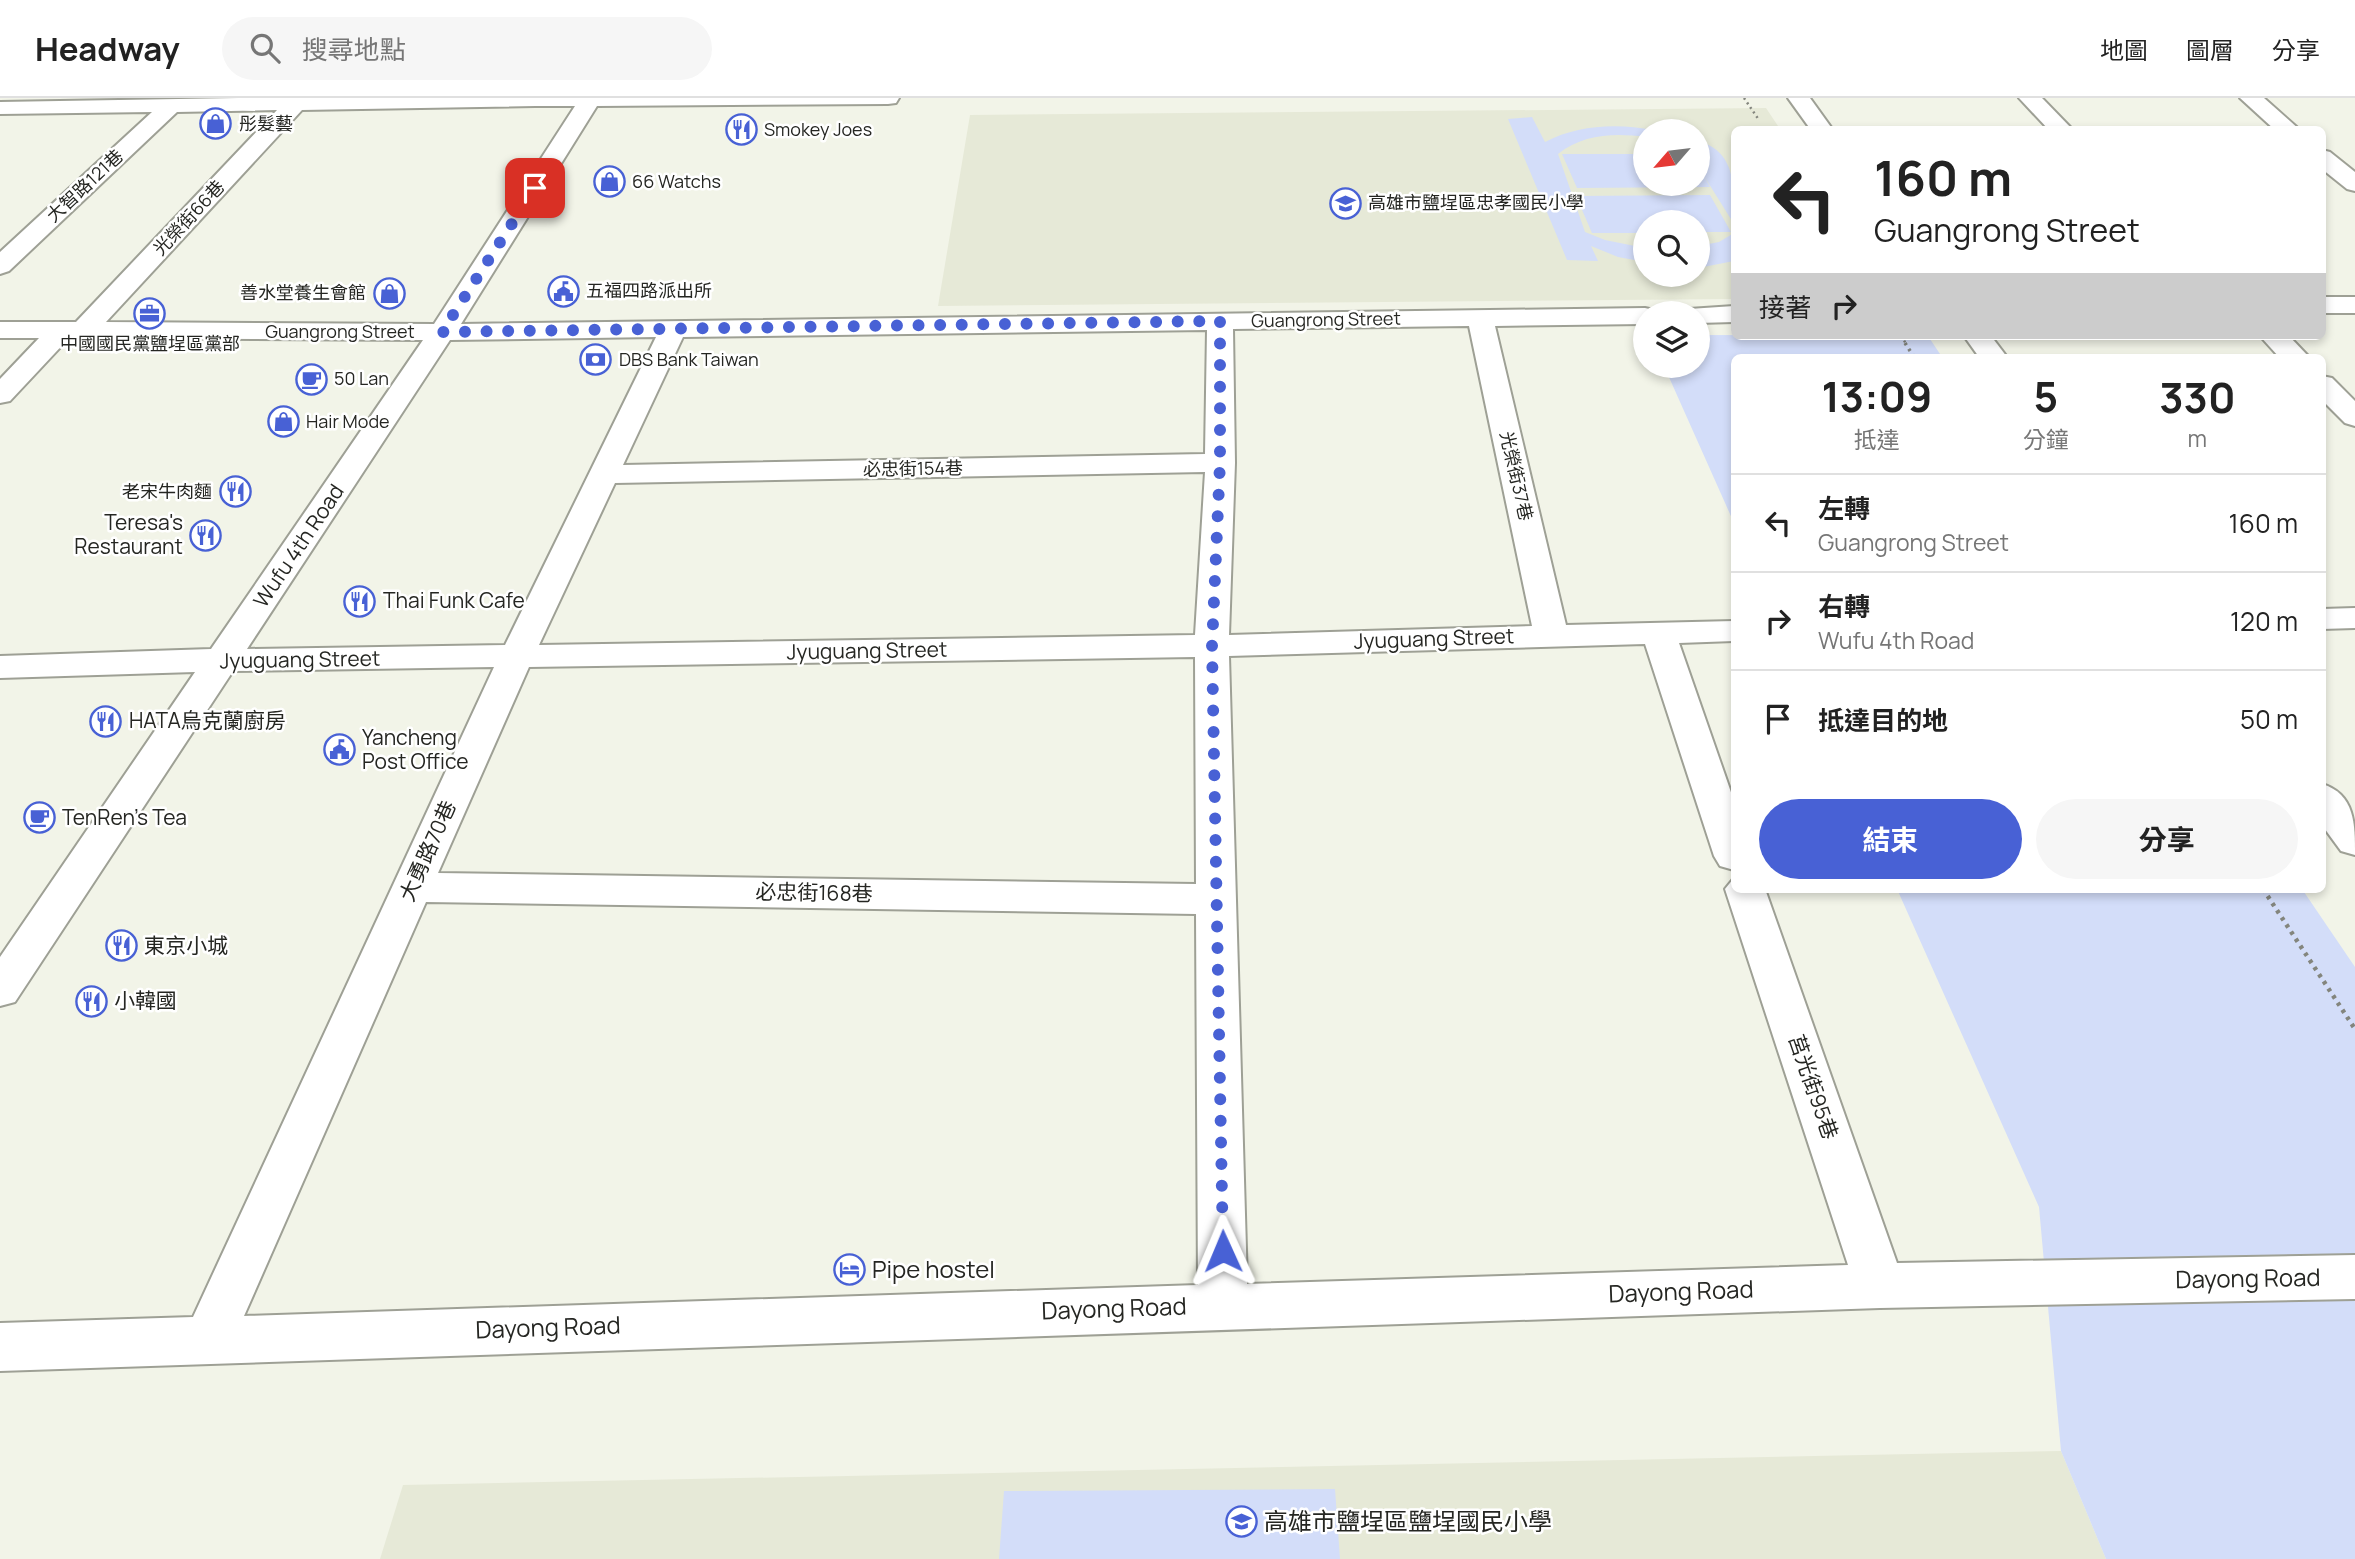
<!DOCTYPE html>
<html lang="zh-TW">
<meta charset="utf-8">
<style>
body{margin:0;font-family:Manrope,"Noto Sans TC",sans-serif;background:#f6f6f6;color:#222;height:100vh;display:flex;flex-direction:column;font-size:26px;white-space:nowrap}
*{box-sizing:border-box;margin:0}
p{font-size:23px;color:#767676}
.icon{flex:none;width:38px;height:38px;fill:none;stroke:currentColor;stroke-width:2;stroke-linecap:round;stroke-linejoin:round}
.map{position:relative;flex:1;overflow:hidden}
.drawer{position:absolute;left:1731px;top:256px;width:595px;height:539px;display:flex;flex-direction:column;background:#fff;border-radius:10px;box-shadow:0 4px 10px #0003}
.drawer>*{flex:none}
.top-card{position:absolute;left:1731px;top:28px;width:595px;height:214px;border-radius:10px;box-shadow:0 4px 10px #0003;background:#fff;color:#222;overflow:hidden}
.needle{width:46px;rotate:242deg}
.fabs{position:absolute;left:1633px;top:21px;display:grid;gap:14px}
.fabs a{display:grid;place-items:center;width:77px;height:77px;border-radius:50%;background:#fff;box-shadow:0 4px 10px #0003;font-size:35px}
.pin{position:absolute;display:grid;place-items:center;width:60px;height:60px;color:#fff;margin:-30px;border-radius:14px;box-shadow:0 4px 10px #0006}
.me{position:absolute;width:77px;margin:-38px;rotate:359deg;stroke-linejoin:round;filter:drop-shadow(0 0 5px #0008)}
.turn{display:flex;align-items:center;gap:24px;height:147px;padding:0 28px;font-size:32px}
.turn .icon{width:91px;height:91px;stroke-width:2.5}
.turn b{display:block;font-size:49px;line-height:60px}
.then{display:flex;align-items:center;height:66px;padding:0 28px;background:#0003;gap:14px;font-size:26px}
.eta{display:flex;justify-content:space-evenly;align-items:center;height:119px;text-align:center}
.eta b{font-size:42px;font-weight:700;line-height:49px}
.cta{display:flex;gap:14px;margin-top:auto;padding:14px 28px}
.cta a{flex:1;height:80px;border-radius:42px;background:#4861d5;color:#fff;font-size:28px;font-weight:700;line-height:80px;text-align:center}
.cta a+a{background:#f6f6f6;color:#222}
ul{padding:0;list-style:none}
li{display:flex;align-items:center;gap:21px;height:98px;padding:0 28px;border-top:2px solid #e0e0e0}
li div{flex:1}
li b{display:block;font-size:26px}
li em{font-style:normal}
header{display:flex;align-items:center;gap:42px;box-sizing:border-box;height:98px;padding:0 35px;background:#fff;border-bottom:2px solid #e0e0e0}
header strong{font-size:33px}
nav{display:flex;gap:38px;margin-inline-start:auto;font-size:24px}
.search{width:490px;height:63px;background:#f6f6f6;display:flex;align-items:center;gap:18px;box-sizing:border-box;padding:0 24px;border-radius:38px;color:#767676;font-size:26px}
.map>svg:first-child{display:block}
</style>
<header>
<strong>Headway</strong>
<div class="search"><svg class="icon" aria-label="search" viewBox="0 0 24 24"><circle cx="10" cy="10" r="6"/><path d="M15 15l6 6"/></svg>搜尋地點</div>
<nav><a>地圖</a><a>圖層</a><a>分享</a></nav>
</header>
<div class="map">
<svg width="2355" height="1461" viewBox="0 0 2355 1461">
<rect width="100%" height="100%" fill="#f2f4e8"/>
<!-- built -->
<g fill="#e6e9d7" fill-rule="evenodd">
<path d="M1766 10 1780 31 1734 32V201L938 208 970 17ZM1645 33H1698V86H1645ZM1645 124H1698V177H1645Z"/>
<polygon points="2061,1353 2106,1461 380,1461 403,1387"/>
</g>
<!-- green -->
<g fill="#d3ddf9">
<path d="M1532 19 1545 44C1579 26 1620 25 1658 33H1645V39C1615 35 1583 36 1558 56L1585 134 1605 142 1645 150V164L1618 159 1591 148 1598 163 1567 162 1508 21Z"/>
<path d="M1698 43C1738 54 1734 92 1734 126L1704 78 1710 89 1577 90 1562 56H1645V86H1698Z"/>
<polygon points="1710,97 1731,134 1698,134 1698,124 1645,124 1645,135 1592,135 1576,98"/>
<polygon points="1734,135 1734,163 1698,170 1698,148 1719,144"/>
<polygon points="1698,237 1928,238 1942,259 1734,259 1734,425 1664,268 1698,268"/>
<polygon points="1897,791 2302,791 2355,869 2355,1461 2106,1461 2061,1353 2039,1109"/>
<polygon points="1335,1391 1340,1461 999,1461 1004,1393"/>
</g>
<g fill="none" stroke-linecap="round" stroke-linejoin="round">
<defs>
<g id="minor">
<path d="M238 0H899L896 5 888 6 597 8 461 226 1645 210 1654 212 1656 215H1645V226L1495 228 1566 527 1734 523V543L1679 545 1734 703V772L1720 768 1714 758 1645 546 1229 558 1247 1186 1848 1167 1725 791 1734 780V791H1765L1897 1165 2355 1157V1201L1880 1210 0 1273V1225L193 1219 494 569 233 573 15 904 0 908V859L195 574 0 580V558L211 551 423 242 69 240 10 303 0 305V281L39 240H0V224H76L277 12 177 14 9 173 0 176V154L152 14 0 16V4ZM535 8H575L434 226 106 224 302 12ZM1469 228 1532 528 1229 537 1235 365 1233 231ZM1207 232 1205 356 623 367 683 239ZM656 239 505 547 247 551 450 242ZM1205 374 1195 537 539 547 615 385ZM1195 559 1196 786 438 775 529 569ZM426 804 1196 816 1198 1187 244 1218Z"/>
<polygon points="1788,0 1810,0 1833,32 1811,32"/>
<polygon points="2019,0 2042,0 2073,32 2049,32"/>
<polygon points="2240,0 2264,0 2300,32 2275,32"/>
<polygon points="2322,52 2330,54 2355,74 2355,93 2347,91 2322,71"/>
<rect x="2322" y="199" width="33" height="16"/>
<polygon points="1734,208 1734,224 1698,225 1698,215 1686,215 1689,211"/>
<polygon points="1964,238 1991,238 2007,259 1979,259"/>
<polygon points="2260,238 2289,238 2309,259 2279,259"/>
<polygon points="2322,278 2332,280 2355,303 2355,328 2345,325 2322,302"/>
<polygon points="2355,510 2355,530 2322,531 2322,511"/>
<path d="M2322 686C2355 696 2355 726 2355 757L2341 753 2322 727Z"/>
</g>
</defs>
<!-- minor casing -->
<use href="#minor" stroke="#9ea095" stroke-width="4"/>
<!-- path-far2 -->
<g stroke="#83857d" stroke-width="2.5" stroke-dasharray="2 3.5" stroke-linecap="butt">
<polyline points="1744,0 1759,22"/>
<polyline points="1901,238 1907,247"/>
</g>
<!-- path-far1 -->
<polyline stroke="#83857d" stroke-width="3.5" stroke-dasharray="2.5 4.5" stroke-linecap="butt" points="1905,245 1914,259"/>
<!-- path -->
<polyline stroke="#83857d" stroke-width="4.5" stroke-dasharray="3.5 5" stroke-linecap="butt" points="2263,791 2355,931"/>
<!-- minor -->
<use href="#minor" fill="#fff" fill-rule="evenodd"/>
</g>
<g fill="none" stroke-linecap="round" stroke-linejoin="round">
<!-- route -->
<polyline stroke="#4861d5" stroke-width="12" stroke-dasharray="0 21.6" points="535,90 442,234 1220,223 1220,365 1212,548 1223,1153"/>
</g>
<!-- icons -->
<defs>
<symbol id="shop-ring" viewBox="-11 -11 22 22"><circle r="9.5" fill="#fff" stroke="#4861d5" stroke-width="1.5"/><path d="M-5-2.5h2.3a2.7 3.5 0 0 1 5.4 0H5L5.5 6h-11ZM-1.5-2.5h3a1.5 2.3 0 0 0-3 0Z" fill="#4861d5"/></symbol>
<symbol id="restaurant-ring" viewBox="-11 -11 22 22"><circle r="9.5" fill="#fff" stroke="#4861d5" stroke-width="1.5"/><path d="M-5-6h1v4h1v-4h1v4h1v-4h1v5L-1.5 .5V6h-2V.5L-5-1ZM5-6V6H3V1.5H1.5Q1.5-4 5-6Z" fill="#4861d5"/></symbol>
<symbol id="school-ring" viewBox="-11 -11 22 22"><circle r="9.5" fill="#fff" stroke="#4861d5" stroke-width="1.5"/><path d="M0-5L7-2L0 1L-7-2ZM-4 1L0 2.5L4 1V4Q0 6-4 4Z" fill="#4861d5"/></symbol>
<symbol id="civic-ring" viewBox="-11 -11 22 22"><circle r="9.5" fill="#fff" stroke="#4861d5" stroke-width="1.5"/><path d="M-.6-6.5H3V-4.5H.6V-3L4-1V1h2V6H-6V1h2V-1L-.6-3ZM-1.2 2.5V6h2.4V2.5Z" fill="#4861d5"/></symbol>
<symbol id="office-ring" viewBox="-11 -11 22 22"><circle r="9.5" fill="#fff" stroke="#4861d5" stroke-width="1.5"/><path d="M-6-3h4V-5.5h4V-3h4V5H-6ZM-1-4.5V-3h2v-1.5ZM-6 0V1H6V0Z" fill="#4861d5"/></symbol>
<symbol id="bank-ring" viewBox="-11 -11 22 22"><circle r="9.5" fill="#fff" stroke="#4861d5" stroke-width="1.5"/><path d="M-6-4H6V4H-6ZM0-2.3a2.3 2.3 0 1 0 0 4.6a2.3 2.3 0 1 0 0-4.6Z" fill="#4861d5"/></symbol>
<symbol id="cafe-ring" viewBox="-11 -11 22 22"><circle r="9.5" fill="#fff" stroke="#4861d5" stroke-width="1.5"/><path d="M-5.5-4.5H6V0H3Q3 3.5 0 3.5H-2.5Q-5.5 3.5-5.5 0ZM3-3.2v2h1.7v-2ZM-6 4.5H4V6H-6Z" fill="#4861d5"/></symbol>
<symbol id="hotel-ring" viewBox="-11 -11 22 22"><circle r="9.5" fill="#fff" stroke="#4861d5" stroke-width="1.5"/><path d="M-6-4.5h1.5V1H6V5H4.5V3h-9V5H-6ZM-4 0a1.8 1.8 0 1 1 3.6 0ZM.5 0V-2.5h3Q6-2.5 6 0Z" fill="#4861d5"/></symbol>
</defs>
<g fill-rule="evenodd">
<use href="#shop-ring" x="198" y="8" width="35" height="35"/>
<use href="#restaurant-ring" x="724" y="14" width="35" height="35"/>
<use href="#shop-ring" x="592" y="66" width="35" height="35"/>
<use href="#school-ring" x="1328" y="88" width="35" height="35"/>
<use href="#civic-ring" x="546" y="176" width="35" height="35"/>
<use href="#shop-ring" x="372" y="178" width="35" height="35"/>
<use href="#office-ring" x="132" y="198" width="35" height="35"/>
<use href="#bank-ring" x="578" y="244" width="35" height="35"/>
<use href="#cafe-ring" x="294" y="264" width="35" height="35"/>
<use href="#shop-ring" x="266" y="306" width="35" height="35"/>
<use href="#restaurant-ring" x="218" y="376" width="35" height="35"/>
<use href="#restaurant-ring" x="188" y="420" width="35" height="35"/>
<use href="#restaurant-ring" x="342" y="486" width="35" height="35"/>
<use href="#restaurant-ring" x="88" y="606" width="35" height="35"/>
<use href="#civic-ring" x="322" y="634" width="35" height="35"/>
<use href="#cafe-ring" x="22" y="702" width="35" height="35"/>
<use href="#restaurant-ring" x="104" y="830" width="35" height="35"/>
<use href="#restaurant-ring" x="74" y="886" width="35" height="35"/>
<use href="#hotel-ring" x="832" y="1154" width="35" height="35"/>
<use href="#school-ring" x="1224" y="1406" width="35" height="35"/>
</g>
<g text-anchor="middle" stroke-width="5" stroke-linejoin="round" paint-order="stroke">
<!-- far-poi labels -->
<g font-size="18" fill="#252622" stroke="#fff" text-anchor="start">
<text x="239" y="32">彤髮藝</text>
<text x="764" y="38">Smokey Joes</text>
<text x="632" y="90">66 Watchs</text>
<text x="1368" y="111">高雄市鹽埕區忠孝國民小學</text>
<text x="586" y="199">五福四路派出所</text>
<text x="366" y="201" text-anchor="end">善水堂養生會館</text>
<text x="150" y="252" text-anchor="middle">中國國民黨鹽埕區黨部</text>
<text x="619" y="268">DBS Bank Taiwan</text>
<text x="334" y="287">50 Lan</text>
<text x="306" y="330">Hair Mode</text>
<text x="212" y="400" text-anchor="end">老宋牛肉麵</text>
</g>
<!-- far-street labels -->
<g font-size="18" fill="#252622" stroke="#fff">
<text transform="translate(85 88) rotate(-43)" y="6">大智路121巷</text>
<text transform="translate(189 120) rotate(-47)" y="6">光榮街66巷</text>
<text transform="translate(1326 222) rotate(-1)" y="6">Guangrong Street</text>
<text x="340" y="240">Guangrong Street</text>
<text transform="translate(913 371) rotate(-1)" y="6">必忠街154巷</text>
<text transform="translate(1516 378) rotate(77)" y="6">光榮街37巷</text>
</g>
<!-- poi labels -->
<g font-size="21" fill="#252622" stroke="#fff" text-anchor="start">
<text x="183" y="432" text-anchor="end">Teresa's<tspan x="183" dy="24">Restaurant</tspan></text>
<text x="383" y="510">Thai Funk Cafe</text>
<text x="129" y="630">HATA烏克蘭廚房</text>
<text x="362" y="647">Yancheng<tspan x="362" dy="24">Post Office</tspan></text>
<text x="62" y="727">TenRen's Tea</text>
<text x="144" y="855">東京小城</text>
<text x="114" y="910">小韓國</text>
</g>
<!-- street labels -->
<g font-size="21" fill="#252622" stroke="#fff">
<text transform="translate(299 448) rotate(-56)" y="7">Wufu 4th Road</text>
<text transform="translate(1434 541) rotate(-2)" y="7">Jyuguang Street</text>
<text transform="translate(867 553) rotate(-1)" y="7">Jyuguang Street</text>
<text transform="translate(300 562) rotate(-1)" y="7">Jyuguang Street</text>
<text transform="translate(428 753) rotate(-66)" y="7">大勇路70巷</text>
<text transform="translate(814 795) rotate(1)" y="7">必忠街168巷</text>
<text transform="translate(1813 989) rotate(71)" y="7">莒光街95巷</text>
</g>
<!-- near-poi labels -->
<g font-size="24" fill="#252622" stroke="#fff" text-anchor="start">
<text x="872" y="1180">Pipe hostel</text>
<text x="1264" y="1432">高雄市鹽埕區鹽埕國民小學</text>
</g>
<!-- near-street labels -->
<g font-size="24" fill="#252622" stroke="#fff">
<text transform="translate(2248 1181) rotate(-1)" y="8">Dayong Road</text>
<text transform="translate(1681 1194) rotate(-2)" y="8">Dayong Road</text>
<text transform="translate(1114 1211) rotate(-2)" y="8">Dayong Road</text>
<text transform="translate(548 1230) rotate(-2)" y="8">Dayong Road</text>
</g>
</g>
</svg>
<div class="fabs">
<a><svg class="needle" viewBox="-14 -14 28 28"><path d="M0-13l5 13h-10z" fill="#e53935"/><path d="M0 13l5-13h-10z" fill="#767676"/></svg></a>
<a><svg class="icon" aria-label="search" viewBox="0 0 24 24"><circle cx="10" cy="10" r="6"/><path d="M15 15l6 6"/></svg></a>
<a><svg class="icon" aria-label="layers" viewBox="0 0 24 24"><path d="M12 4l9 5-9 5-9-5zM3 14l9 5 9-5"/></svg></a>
</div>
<div class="pin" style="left:535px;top:90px;background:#d93025"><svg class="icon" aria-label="arrive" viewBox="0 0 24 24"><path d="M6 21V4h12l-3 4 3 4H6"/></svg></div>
<svg class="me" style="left:1223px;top:1153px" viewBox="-20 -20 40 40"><path d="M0-17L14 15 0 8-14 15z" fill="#4861d5" stroke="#fff" stroke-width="4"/></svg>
<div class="top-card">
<div class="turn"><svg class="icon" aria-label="left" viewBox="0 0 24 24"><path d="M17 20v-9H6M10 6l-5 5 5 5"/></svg><div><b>160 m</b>Guangrong Street</div></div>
<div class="then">接著<svg class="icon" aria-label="right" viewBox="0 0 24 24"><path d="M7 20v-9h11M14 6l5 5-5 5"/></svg></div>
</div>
<section class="drawer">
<div class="eta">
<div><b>13:09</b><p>抵達</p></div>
<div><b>5</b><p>分鐘</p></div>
<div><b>330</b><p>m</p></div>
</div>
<ul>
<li><svg class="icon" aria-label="left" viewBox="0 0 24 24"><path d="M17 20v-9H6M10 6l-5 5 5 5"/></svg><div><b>左轉</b><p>Guangrong Street</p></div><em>160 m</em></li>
<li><svg class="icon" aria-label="right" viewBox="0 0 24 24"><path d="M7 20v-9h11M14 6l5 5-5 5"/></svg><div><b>右轉</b><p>Wufu 4th Road</p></div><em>120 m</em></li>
<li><svg class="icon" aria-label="arrive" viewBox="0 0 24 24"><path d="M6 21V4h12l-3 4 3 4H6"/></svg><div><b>抵達目的地</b></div><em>50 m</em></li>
</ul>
<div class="cta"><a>結束</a><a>分享</a></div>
</section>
</div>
